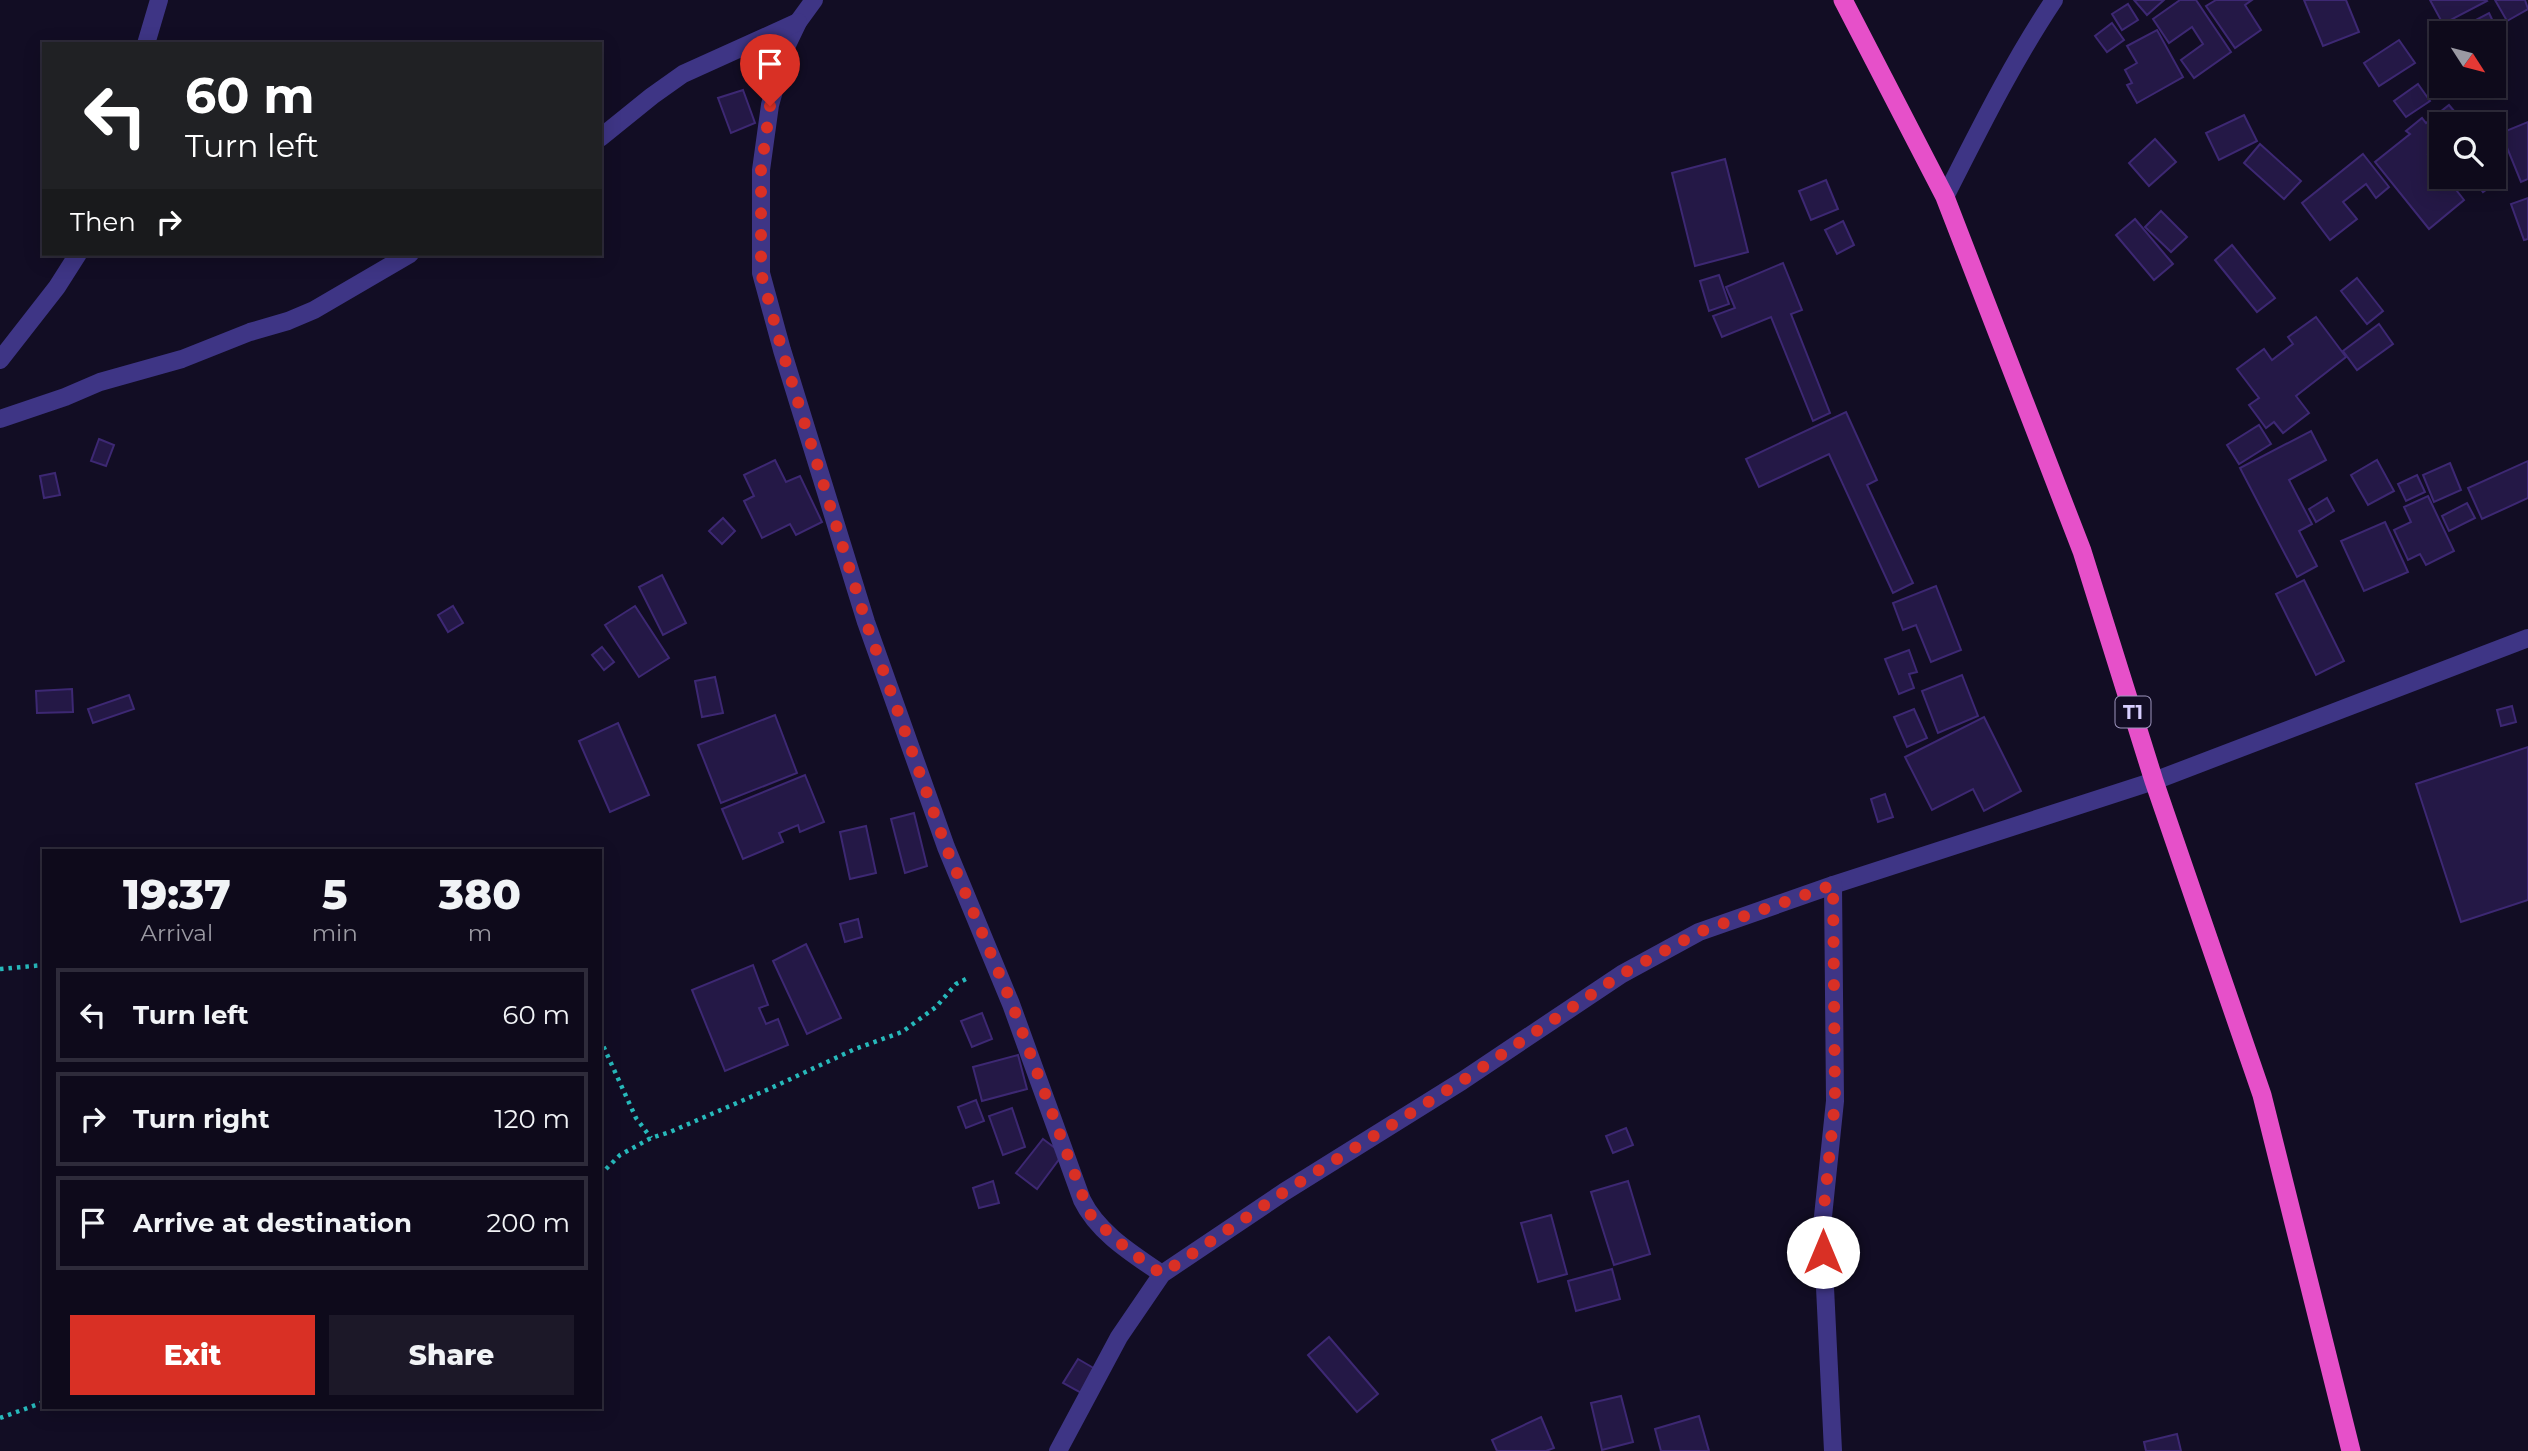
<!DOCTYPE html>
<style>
body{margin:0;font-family:Montserrat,sans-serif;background:#1c1828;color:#f1f3f6;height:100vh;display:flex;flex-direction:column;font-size:26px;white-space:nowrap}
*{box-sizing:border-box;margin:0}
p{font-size:23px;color:#9b9aa3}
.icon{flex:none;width:38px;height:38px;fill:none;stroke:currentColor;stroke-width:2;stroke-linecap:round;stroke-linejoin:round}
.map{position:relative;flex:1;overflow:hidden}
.panel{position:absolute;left:42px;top:849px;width:560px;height:560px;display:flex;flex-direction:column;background:#0e0a1b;border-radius:0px;box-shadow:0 4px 18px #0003,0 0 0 2px #2e2b3a}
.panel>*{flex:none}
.guide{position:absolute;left:42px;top:42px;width:560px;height:214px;border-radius:0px;box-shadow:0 4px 18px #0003,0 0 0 2px #2e2b3a;background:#202124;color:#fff;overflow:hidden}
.needle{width:46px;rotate:126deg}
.controls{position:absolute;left:2429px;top:21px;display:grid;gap:14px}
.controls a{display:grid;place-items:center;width:77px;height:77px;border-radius:0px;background:#0e0a1b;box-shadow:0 4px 18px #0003,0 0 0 2px #2e2b3a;font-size:35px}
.pin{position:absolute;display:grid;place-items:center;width:60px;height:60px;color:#fff;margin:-72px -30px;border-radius:50% 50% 50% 0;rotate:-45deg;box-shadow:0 0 7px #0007}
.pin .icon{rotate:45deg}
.me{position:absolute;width:77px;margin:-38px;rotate:0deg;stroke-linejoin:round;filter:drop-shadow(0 0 5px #0008)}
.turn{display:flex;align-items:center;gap:24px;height:147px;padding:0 28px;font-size:32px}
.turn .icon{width:91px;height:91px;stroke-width:2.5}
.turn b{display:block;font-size:49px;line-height:60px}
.then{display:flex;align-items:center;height:66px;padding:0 28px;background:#0003;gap:14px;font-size:26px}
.eta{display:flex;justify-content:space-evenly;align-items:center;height:119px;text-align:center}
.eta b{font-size:42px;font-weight:800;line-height:49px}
.cta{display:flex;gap:14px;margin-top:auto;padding:14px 28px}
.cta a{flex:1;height:80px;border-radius:0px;background:#d93025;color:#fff;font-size:28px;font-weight:800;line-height:80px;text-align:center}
.cta a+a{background:#1c1828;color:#f1f3f6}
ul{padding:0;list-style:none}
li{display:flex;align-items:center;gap:21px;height:94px;margin:0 14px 10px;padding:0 14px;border:4px solid #2e2b3a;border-radius:0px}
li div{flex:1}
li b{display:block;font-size:26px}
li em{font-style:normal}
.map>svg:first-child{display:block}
</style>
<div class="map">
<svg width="2528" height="1451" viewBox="0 0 2528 1451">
<rect width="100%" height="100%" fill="#120d24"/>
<!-- building -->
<g fill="#241846" stroke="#3d2873" stroke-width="2">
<polygon points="2134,0 2164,0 2147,15"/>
<polygon points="2180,0 2196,0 2231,52 2194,78 2181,60 2203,44 2192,27 2169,43 2153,19"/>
<polygon points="2216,0 2252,0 2245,5 2261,30 2235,48 2206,6"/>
<polygon points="2304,0 2346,0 2359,32 2323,46"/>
<polygon points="2430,0 2486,0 2487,1 2443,24"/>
<polygon points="2495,0 2525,0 2528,9 2507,21"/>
<polygon points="2128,4 2138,20 2122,30 2112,14"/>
<polygon points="2489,13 2499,34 2494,36 2494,33 2451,33"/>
<polygon points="2112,23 2124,40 2107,52 2095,36"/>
<polygon points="2157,30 2183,77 2137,103 2127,85 2132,83 2125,70 2137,63 2127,46"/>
<polygon points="2399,40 2415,63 2379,86 2364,63"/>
<polygon points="2418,84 2430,101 2406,117 2394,101"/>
<polygon points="743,90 755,123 731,133 718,98"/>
<polygon points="2449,105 2465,124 2441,124 2441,152 2438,147 2428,155 2441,171 2441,177 2446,177 2464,200 2429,229 2375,162 2410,134 2406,131 2422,118 2426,123"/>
<polygon points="2244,115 2257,141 2219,160 2206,133"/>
<polygon points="2528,122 2528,179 2521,182 2501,133"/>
<polygon points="2155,139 2176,162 2149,186 2129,163"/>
<polygon points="2260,144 2301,181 2284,199 2244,163"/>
<polygon points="2363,154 2389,187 2376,198 2366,184 2343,202 2357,219 2330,240 2302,203"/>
<polygon points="1725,159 1748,252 1695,266 1672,173"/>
<polygon points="2494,160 2505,176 2483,192 2472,177 2494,177"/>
<polygon points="1826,180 1838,209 1811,220 1799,191"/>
<polygon points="2528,198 2528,239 2524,240 2511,204"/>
<polygon points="2161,211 2187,237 2171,252 2145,227"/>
<polygon points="2135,219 2173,264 2154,280 2116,235"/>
<polygon points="1843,221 1854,245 1837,254 1825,230"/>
<polygon points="2232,245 2275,298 2257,312 2215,260"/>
<polygon points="1783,263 1802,310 1791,314 1830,413 1813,421 1771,317 1722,337 1713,316 1735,308 1726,287"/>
<polygon points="1719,275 1729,304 1709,311 1700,281"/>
<polygon points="2357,278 2383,311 2367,324 2341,291"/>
<polygon points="2316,317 2346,357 2296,396 2309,413 2283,433 2274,422 2266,428 2249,405 2259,398 2237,369 2264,349 2272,360 2293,344 2288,337"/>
<polygon points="2379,324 2393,344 2357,370 2343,351"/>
<polygon points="1846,412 1877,480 1867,485 1913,583 1893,593 1829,454 1759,487 1746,459"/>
<polygon points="2259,425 2271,444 2239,464 2227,445"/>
<polygon points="2311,431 2326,460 2289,480 2312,524 2299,531 2317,566 2297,577 2240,468"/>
<polygon points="99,439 114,445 106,466 91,461"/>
<polygon points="775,460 786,482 800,476 822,522 796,535 790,524 762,538 744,501 754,496 744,475"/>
<polygon points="2377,460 2394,491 2368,505 2351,475"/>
<polygon points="2528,461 2528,498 2482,519 2468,488"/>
<polygon points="2450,463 2461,490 2434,502 2423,475"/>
<polygon points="55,473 60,495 44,498 40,476"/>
<polygon points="2417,475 2425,492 2406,501 2398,484"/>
<polygon points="2428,496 2454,551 2426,565 2420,554 2408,560 2394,530 2411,522 2404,507"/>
<polygon points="2327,498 2334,511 2316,522 2309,509"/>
<polygon points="2467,503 2475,518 2449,531 2442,516"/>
<polygon points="723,518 735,531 722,544 709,531"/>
<polygon points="2385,522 2408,572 2364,591 2341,541"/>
<polygon points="662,575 686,623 663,635 639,587"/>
<polygon points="2304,580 2344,661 2316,675 2276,594"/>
<polygon points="1936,586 1961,650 1931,662 1916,625 1903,630 1893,603"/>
<polygon points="453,606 463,623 448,632 438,615"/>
<polygon points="635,606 669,658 639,677 605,625"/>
<polygon points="602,647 614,662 604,670 592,655"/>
<polygon points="1909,650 1917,672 1909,674 1914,688 1899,694 1885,659"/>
<polygon points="1962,675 1978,716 1938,733 1922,691"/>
<polygon points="715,677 723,713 702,717 695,681"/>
<polygon points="72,689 73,712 37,713 36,691"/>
<polygon points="129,695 134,709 93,723 88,709"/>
<polygon points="2512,706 2516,722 2501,726 2497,710"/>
<polygon points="1914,709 1927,738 1907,747 1894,717"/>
<polygon points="775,715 797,773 721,803 698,745"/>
<polygon points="1984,717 2021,791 1984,811 1973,789 1932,810 1905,757"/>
<polygon points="618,723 649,795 610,812 579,741"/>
<polygon points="2528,747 2528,900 2461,922 2416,784"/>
<polygon points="805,775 824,822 800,832 798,825 779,833 783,842 743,859 722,809"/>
<polygon points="1885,794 1893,817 1878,822 1871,799"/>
<polygon points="914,813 927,866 905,873 891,819"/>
<polygon points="866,826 876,873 850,879 840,832"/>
<polygon points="858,919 862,937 845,942 840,924"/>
<polygon points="806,944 841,1018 807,1034 773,961"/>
<polygon points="753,965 768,1005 759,1008 766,1024 778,1019 788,1045 725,1071 692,990"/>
<polygon points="982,1013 992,1039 972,1047 961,1021"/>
<polygon points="1018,1055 1027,1089 982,1101 973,1067"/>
<polygon points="976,1100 984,1121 966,1128 958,1107"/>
<polygon points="1012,1108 1025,1147 1003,1155 989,1116"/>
<polygon points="1626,1128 1633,1145 1613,1153 1606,1136"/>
<polygon points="1043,1139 1063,1154 1037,1189 1016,1173"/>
<polygon points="993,1181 999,1203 979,1208 973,1188"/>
<polygon points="1628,1181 1650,1254 1614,1265 1591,1192"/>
<polygon points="1551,1215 1567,1274 1538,1282 1521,1223"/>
<polygon points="1612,1269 1620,1299 1576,1311 1568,1281"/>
<polygon points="1329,1337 1378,1394 1357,1412 1308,1355"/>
<polygon points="1078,1359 1097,1370 1083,1394 1063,1383"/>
<polygon points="1621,1396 1633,1442 1602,1450 1591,1403"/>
<polygon points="1699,1416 1709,1451 1661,1451 1655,1429"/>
<polygon points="1541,1417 1554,1448 1546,1451 1497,1451 1492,1440"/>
<polygon points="2177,1434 2181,1451 2146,1451 2144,1442"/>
</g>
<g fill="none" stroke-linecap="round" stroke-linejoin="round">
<!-- path -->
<g stroke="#27b9bb" stroke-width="4.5" stroke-dasharray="3.5 5" stroke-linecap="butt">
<polyline points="0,969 44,965"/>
<polyline points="600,1039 636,1118 651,1138"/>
<polyline points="600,1175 620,1155 651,1138 670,1132 769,1089 855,1049 902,1032 936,1007 956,984 966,979"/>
<polyline points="0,1418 44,1402"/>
</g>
<!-- minor -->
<g stroke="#3e3585" stroke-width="18">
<path d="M814 0 798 22 786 47 770 105 761 170V273L782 350 866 622 946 847 1011 1004 1082 1200C1098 1233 1133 1254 1162 1274"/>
<polyline points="146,44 159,0"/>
<polyline points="600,138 652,96 683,74 798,22"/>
<path d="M1945 197C1979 130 2012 63 2054 0"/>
<polyline points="0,360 57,287 78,254"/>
<polyline points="0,419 65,397 100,382 182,359 250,332 288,321 314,310 410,254"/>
<polyline points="1058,1451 1119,1337 1162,1274 1284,1192 1462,1081 1622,974 1699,932 1833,885 2154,781"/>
<polyline points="1833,1451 1822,1226 1835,1101 1833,885"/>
</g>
<!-- tertiary -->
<polyline stroke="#3e3585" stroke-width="18" points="2154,781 2528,638"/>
<!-- trunk -->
<polyline stroke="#e650c9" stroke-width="19" points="1843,0 1945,197 2082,551 2154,781 2262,1095 2351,1451"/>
</g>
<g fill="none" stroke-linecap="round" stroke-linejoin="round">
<!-- route -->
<path stroke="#d93025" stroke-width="12" stroke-dasharray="0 21.6" d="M770 106 761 170V273L782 350 866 622 946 847 1012 1004 1089 1213C1111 1237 1135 1256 1162 1274L1284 1192 1462 1081 1622 974 1699 932 1833 885 1835 1101 1822 1226 1823 1252"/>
</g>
<g text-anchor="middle" stroke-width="5" stroke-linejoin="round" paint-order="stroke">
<!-- shield labels -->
<rect fill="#120d24" stroke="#9d95bd" stroke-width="2" x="2115.5" y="696.5" width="35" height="31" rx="5"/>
<g font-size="19" font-weight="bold" fill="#d8cfff">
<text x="2133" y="719">T1</text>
</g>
</g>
</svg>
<div class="controls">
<a><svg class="needle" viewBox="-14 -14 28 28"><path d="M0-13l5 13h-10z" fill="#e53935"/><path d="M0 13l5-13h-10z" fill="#9b9aa3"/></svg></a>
<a><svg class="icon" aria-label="search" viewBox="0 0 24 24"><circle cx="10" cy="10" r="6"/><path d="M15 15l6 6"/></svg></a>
</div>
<div class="pin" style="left:770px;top:106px;background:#d93025"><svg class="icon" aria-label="arrive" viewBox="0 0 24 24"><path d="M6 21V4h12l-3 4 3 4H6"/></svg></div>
<svg class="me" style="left:1823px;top:1252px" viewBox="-20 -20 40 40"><circle r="19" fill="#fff"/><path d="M0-13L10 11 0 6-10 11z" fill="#d93025"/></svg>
<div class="guide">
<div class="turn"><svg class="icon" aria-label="left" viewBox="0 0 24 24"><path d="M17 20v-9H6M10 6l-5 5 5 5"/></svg><div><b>60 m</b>Turn left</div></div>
<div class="then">Then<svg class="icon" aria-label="right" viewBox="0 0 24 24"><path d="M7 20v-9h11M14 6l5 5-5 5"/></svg></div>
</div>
<section class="panel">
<div class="eta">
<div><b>19:37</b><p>Arrival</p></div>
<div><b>5</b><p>min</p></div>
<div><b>380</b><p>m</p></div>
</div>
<ul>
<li><svg class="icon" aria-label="left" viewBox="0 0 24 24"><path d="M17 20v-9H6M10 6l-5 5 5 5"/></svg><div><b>Turn left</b></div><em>60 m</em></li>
<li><svg class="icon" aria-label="right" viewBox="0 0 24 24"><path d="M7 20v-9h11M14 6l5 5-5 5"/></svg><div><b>Turn right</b></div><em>120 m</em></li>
<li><svg class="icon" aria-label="arrive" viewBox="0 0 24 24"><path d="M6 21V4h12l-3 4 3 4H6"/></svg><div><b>Arrive at destination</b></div><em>200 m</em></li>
</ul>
<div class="cta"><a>Exit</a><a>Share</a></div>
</section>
</div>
